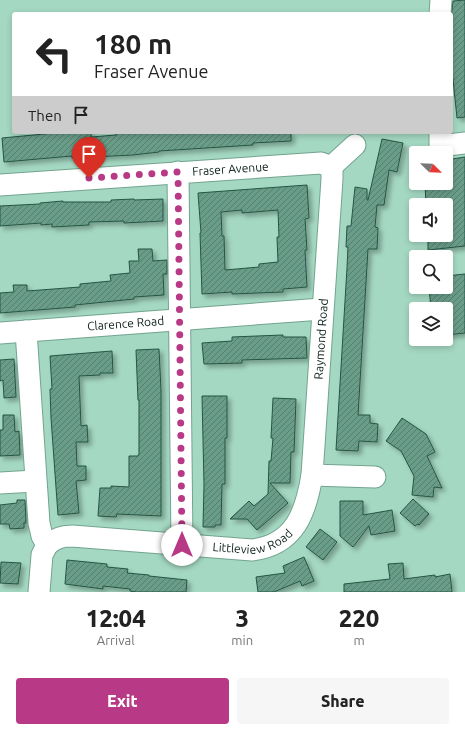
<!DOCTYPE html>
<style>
body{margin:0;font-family:Ubuntu,sans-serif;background:#f6f6f6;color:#222;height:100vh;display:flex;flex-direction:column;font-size:15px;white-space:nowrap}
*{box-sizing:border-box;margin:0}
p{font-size:13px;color:#767676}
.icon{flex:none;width:22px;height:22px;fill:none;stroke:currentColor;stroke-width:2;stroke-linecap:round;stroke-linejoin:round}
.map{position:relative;height:592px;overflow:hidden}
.panel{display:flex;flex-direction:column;background:#fff;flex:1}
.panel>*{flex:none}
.banner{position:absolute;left:12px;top:12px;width:441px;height:122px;border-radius:4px;box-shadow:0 2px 6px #0003;background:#fff;color:#222;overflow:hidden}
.needle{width:26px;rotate:113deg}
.buttons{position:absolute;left:409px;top:146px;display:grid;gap:8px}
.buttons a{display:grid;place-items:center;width:44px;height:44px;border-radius:4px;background:#fff;box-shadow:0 2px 6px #0003;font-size:20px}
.pin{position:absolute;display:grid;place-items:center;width:34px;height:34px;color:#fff;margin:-41px -17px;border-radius:50% 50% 50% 0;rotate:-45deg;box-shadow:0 0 4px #0007}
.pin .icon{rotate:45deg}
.me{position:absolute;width:44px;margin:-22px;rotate:0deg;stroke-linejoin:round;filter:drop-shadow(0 0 3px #0008)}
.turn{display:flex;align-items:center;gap:14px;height:84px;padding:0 16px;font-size:18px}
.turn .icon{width:52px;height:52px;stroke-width:2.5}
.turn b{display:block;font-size:28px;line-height:34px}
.then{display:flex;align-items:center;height:38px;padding:0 16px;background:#0003;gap:8px;font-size:15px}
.eta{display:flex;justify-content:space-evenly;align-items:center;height:68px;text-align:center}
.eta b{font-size:24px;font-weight:800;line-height:28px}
.primary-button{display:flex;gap:8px;margin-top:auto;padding:8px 16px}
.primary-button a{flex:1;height:46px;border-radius:4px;background:#b83985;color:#fff;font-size:16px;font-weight:800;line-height:46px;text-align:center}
.primary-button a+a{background:#f6f6f6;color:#222}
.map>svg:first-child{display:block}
</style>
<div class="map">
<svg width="465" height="592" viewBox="0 0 465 592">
<defs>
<pattern id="building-hatch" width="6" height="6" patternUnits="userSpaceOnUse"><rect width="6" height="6" fill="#6b9d89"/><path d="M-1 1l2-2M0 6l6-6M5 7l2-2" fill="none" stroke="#567f6f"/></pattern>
<filter id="shadow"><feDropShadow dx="3.5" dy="3.5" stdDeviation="2" flood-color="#0004"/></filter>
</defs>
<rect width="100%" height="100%" fill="#a4d8c2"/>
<!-- building -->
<g fill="url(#building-hatch)" stroke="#255544" fill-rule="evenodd" filter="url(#shadow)">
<polygon points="465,0 465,117 457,118 451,60 451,18 453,1"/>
<polygon points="65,132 91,132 91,137 116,135 116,132 291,132 291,141 253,143 253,145 159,151 159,152 133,155 72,158 72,156 4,162 2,138"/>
<polygon points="382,139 403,143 397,172 389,170 384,205 377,205 375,227 378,228 377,249 368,249 358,415 370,415 370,423 378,424 377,442 359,441 358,451 336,450 347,268 348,247 346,247 347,226 351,226 355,187 367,189 367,200 368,200"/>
<polygon points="465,157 465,246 428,250 428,235 446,235 446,205 426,205 425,183 446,183 446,160"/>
<path d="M307 185 309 218 305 219 307 250H305L307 287 283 289V292L232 294V292L202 294 200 233H201L198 193ZM242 210V213L278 210 279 237H277L278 262 259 264V267L225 270 224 236H222L221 212Z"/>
<polygon points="134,199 134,200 163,199 163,221 124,223 124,221 89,222 89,225 52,227 52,224 41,225 41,223 0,226 0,206 40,204 40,203 63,201 63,202 111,202 111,200"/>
<polygon points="138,249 152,249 153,261 167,260 167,274 163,274 164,295 134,297 134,299 75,305 75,307 0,313 0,293 14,292 13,285 27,285 27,291 80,287 80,284 111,281 110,275 130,273 129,261 139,261"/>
<polygon points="465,274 465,333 446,335 446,309 431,309 429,287 446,287 446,276"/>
<polygon points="283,335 283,337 306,337 307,358 242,360 242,363 204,364 202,343 232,341 232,337"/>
<polygon points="159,349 161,390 161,516 117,514 116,517 98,516 100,488 111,488 111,486 129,487 129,456 138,456 139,454 139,400 138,400 136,350"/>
<polygon points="112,351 113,373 100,373 100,375 79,376 81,426 87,425 88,442 76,442 77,466 86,466 86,480 76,481 79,513 58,515 51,418 50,389 52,389 50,356"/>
<polygon points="14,359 16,397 4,398 3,380 0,381 0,360"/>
<polygon points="202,396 227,396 227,438 225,438 225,484 222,484 221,525 215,525 215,527 203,527 204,484"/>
<polygon points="273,398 296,399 294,452 291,452 290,483 270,483 288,503 257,530 247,519 230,519 249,501 254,506 268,494 269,461 271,461 273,438 271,438"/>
<polygon points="3,415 14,415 15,432 19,431 20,455 0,456 0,430 3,430"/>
<polygon points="402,418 426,434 435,452 427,456 442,488 434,487 433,497 412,495 414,476 401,451 386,441"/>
<polygon points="413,499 429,514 419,525 418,524 415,526 400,513"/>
<polygon points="17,500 25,500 26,523 24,523 24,528 10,529 9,524 0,524 0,505 17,503"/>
<polygon points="340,501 363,501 363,515 392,510 395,531 371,535 369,526 353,547 340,536"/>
<polygon points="320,529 337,542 323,560 306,547"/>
<polygon points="304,557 314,581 302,586 300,581 274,592 258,592 256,577 285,573 283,566"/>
<polygon points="67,560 107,564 107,567 128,569 127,573 149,575 149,576 187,580 186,592 136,592 130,591 130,589 103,586 103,589 65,584"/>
<polygon points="1,562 21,563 18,584 0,583"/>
<polygon points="403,563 404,579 435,575 435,577 450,574 452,592 344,592 344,584 390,579 388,564"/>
</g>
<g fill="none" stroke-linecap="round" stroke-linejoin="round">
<defs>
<g id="minor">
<polyline points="440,14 441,0"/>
<polyline points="440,132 440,146 465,143"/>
<polyline points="178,172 182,545"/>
<path id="s1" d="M0 185 321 163 331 167 355 145"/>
<polyline points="26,331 39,523 42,536 47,545 42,555 39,592"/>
<path id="s2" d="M0 333 322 309"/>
<polyline points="312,475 375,477"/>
<polyline points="0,483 35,481"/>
<path id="s3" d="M47 545C55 538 62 536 72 536L252 550C295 545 306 512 312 475L332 179V169L331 167"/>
</g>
</defs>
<!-- minor casing -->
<use href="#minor" stroke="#72a490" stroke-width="23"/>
<!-- minor -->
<use href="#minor" stroke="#fff" stroke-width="21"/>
</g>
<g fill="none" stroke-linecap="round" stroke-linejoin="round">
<!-- route -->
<polyline stroke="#b83985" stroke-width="7" stroke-dasharray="0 12.6" points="89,178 178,172 182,545"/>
</g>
<g text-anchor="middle" stroke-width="4" stroke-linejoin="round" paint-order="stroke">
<!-- street labels -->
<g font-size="12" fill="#0a1e17" stroke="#b1e5cf">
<text dy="4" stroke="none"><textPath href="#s1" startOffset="231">Fraser Avenue</textPath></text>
<text dy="4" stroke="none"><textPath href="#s2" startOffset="126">Clarence Road</textPath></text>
<text dy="4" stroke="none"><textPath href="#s3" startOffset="449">Raymond Road</textPath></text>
<text dy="4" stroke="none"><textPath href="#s3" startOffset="210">Littleview Road</textPath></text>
</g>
</g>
</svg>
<div class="buttons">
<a><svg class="needle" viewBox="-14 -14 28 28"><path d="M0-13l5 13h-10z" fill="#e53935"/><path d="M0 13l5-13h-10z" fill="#767676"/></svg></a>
<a><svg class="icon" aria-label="sound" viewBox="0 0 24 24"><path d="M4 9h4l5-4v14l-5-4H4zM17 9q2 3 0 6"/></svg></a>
<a><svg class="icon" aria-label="search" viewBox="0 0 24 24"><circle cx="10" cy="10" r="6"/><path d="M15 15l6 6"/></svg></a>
<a><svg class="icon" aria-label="layers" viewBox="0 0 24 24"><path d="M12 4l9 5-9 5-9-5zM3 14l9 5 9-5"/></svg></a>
</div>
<div class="pin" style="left:89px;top:178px;background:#d93025"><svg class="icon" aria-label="arrive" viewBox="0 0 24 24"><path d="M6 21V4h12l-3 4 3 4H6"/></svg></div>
<svg class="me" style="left:182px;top:545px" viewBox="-20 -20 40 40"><circle r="19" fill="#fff"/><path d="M0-13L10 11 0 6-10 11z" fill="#b83985"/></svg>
<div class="banner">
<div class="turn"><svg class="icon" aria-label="left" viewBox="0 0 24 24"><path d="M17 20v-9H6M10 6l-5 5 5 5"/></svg><div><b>180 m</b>Fraser Avenue</div></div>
<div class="then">Then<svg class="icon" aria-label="arrive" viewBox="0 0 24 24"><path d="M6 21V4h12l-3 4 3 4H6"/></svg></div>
</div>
</div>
<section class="panel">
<div class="eta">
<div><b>12:04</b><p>Arrival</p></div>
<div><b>3</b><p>min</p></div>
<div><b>220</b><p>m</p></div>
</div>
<div class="primary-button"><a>Exit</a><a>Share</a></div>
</section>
